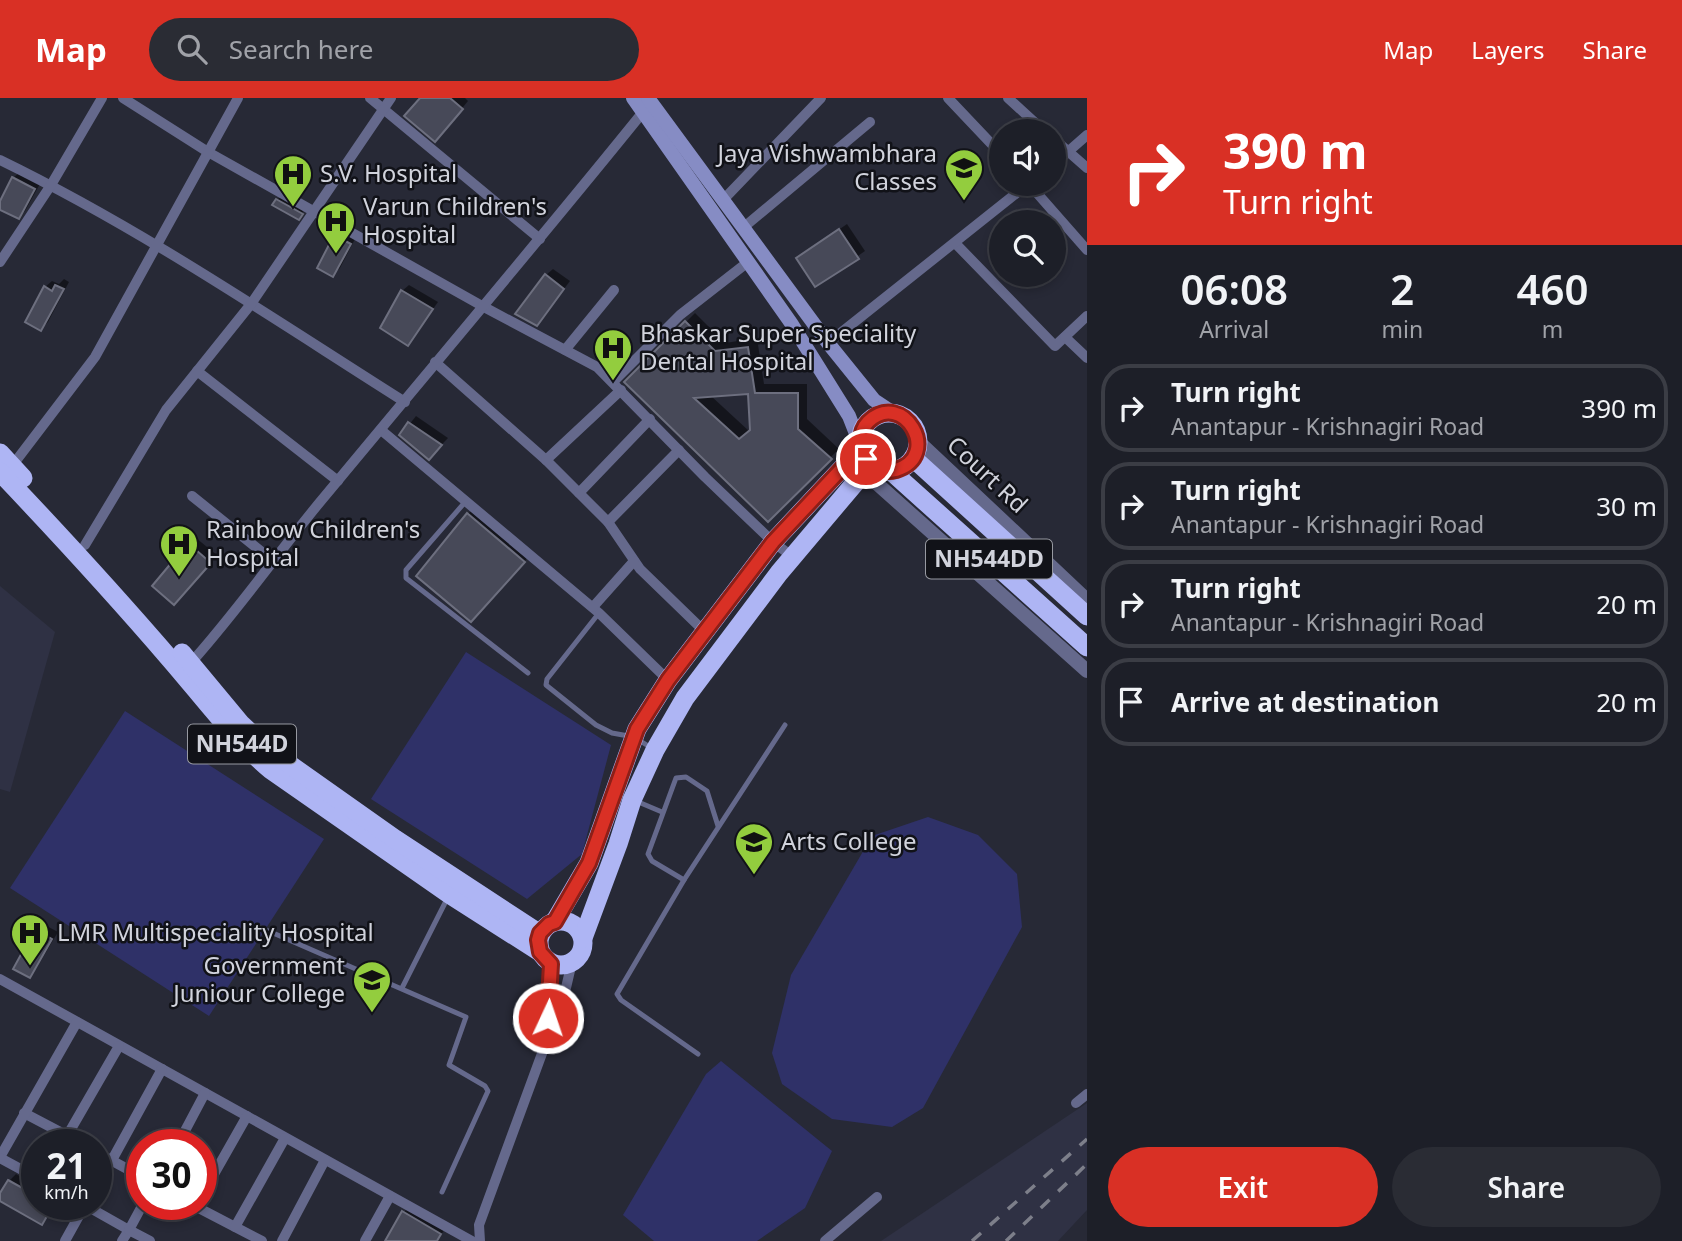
<!DOCTYPE html>
<style>
body{margin:0;font-family:"Noto Sans",sans-serif;background:#2a2c34;color:#f1f3f6;height:100vh;display:flex;flex-direction:column;font-size:26px;white-space:nowrap}
*{box-sizing:border-box;margin:0}
p{font-size:23px;color:#a0a2a8}
.icon{flex:none;width:38px;height:38px;fill:none;stroke:currentColor;stroke-width:2;stroke-linecap:round;stroke-linejoin:round}
.map{position:relative;flex:1;overflow:hidden}
.panel{display:flex;flex-direction:column;background:#1d1f28;width:595px}
.panel>*{flex:none}
.top-card{background:#d93025;color:#fff;overflow:hidden}
.tools{position:absolute;left:989px;top:21px;display:grid;gap:14px}
.tools a{display:grid;place-items:center;width:77px;height:77px;border-radius:50%;background:#1d1f28;box-shadow:0 4px 10px #0003,0 0 0 2px #3b3d45;font-size:35px}
.speed{position:absolute;left:21px;top:1031px;display:flex;gap:14px;font-size:35px;font-weight:700;text-align:center}
.speed>*{display:grid;place-content:center;width:91px;height:91px;border-radius:50%;background:#1d1f28;box-shadow:0 4px 10px #0003,0 0 0 2px #3b3d45;line-height:1}
.speed small{font-size:18px;font-weight:400}
.speed .limit{border:10px solid #d22;background:#fff;color:#111}
.pin{position:absolute;display:grid;place-items:center;width:60px;height:60px;color:#fff;margin:-30px;border:4px solid #fff;border-radius:50%;box-shadow:0 2px 7px #0007}
.me{position:absolute;width:77px;margin:-38px;rotate:3deg;stroke-linejoin:round;filter:drop-shadow(0 0 5px #0008)}
.turn{display:flex;align-items:center;gap:24px;height:147px;padding:0 21px;font-size:32px}
.turn .icon{width:91px;height:91px;stroke-width:2.5}
.turn b{display:block;font-size:49px;line-height:60px}
.eta{display:flex;justify-content:space-evenly;align-items:center;height:119px;text-align:center}
.eta b{font-size:42px;font-weight:600;line-height:49px}
.action{display:flex;gap:14px;margin-top:auto;padding:14px 21px}
.action a{flex:1;height:80px;border-radius:42px;background:#d93025;color:#fff;font-size:28px;font-weight:600;line-height:80px;text-align:center}
.action a+a{background:#2a2c34;color:#f1f3f6}
ul{padding:0;list-style:none}
li{display:flex;align-items:center;gap:21px;height:88px;margin:0 14px 10px;padding:0 7px;border:4px solid #3b3d45;border-radius:28px}
li div{flex:1}
li b{display:block;font-size:26px}
li em{font-style:normal}
header{display:flex;align-items:center;gap:42px;box-sizing:border-box;height:98px;padding:0 35px;background:#d93025;color:#fff}
header strong{font-size:33px}
nav{display:flex;gap:38px;margin-inline-start:auto;font-size:24px}
.search{width:490px;height:63px;background:#2a2c34;display:flex;align-items:center;gap:18px;box-sizing:border-box;padding:0 24px;border-radius:38px;color:#a0a2a8;font-size:26px}
main{display:flex;flex:1;min-height:0}
.map>svg:first-child{display:block}
</style>
<header>
<strong>Map</strong>
<div class="search"><svg class="icon" aria-label="search" viewBox="0 0 24 24"><circle cx="10" cy="10" r="6"/><path d="M15 15l6 6"/></svg>Search here</div>
<nav><a>Map</a><a>Layers</a><a>Share</a></nav>
</header>
<main>
<div class="map">
<svg width="1087" height="1143" viewBox="0 0 1087 1143">
<rect width="100%" height="100%" fill="#272936"/>
<!-- built -->
<g fill="#2f3144">
<polygon points="0,488 55,534 10,694 0,691"/>
<polygon points="1087,1005 1087,1112 1058,1143 881,1143"/>
</g>
<!-- green -->
<g fill="#2f3168">
<polygon points="466,554 611,647 582,756 527,801 371,701"/>
<polygon points="125,613 324,741 209,918 10,790"/>
<polygon points="928,719 978,737 1017,776 1022,829 923,1010 892,1029 832,1021 782,986 772,955 791,877 872,738"/>
<polygon points="721,963 832,1053 805,1110 757,1143 654,1143 623,1117 706,976"/>
</g>
<!-- shadow -->
<g fill="#0007" fill-rule="evenodd">
<polygon points="422,0 465,0 468,3 442,35"/>
<polygon points="20,74 41,84 25,113 18,119 0,110 0,107 13,80"/>
<polygon points="281,98 305,111 298,120 277,102"/>
<polygon points="847,126 865,153 816,187 798,160"/>
<polygon points="342,131 356,139 340,170 333,176 336,138"/>
<polygon points="553,171 570,183 543,219 546,177"/>
<polygon points="64,181 69,184 48,224 41,231 45,189 52,183 59,186"/>
<polygon points="409,187 438,204 408,246 402,193"/>
<path d="M695 215 725 245 757 240 764 286H807V321L839 351 768 421 626 284ZM749 294 752 331 749 333 710 297Z"/>
<polygon points="416,318 448,340 429,360 401,337"/>
<polygon points="477,407 533,454 480,513 468,416"/>
<polygon points="196,440 217,457 181,498 189,446"/>
<polygon points="43,826 58,834 36,871 30,878 36,832"/>
<polygon points="16,1076 37,1088 37,1106 55,1106 42,1125 0,1101 9,1083"/>
<polygon points="410,1108 446,1128 438,1143 390,1143 404,1114"/>
</g>
<!-- building -->
<g fill="#474958" stroke="#6d6f7f" stroke-width="2" fill-rule="evenodd">
<polygon points="420,0 450,0 463,11 435,44 404,18"/>
<polygon points="12,79 35,91 19,121 0,112 0,103"/>
<polygon points="276,101 303,116 299,122 272,107"/>
<polygon points="839,131 859,161 815,189 796,160"/>
<polygon points="334,137 351,146 333,179 317,170"/>
<polygon points="545,176 564,191 537,228 515,216"/>
<polygon points="55,187 64,191 41,233 25,224 44,188 52,193"/>
<polygon points="401,192 433,211 408,248 380,230"/>
<path d="M685 223 715 253 748 249 755 295H798V331L832 361 768 424 624 284ZM748 296 750 332 739 341 694 300Z"/>
<polygon points="408,324 442,347 429,362 399,337"/>
<polygon points="467,415 525,464 471,524 416,478"/>
<polygon points="188,445 211,465 174,507 152,488"/>
<polygon points="35,831 52,841 30,880 13,871"/>
<polygon points="8,1082 37,1098 37,1106 54,1106 42,1127 0,1103 0,1095"/>
<polygon points="402,1113 441,1136 437,1143 385,1143"/>
</g>
<g fill="none" stroke-linecap="round" stroke-linejoin="round">
<!-- service -->
<g stroke="#65698c" stroke-width="5">
<polyline points="466,403 406,472 406,480 528,575"/>
<polyline points="599,515 547,581 546,587 596,627 612,635 634,639 653,651"/>
<polyline points="636,703 662,714"/>
<polyline points="684,782 652,763 648,756 676,680 686,679 707,693 718,728"/>
<polyline points="257,828 466,919 449,967 485,988 488,993 442,1094"/>
<polyline points="402,890 448,799"/>
<polyline points="698,956 621,902 617,896 684,782 785,627"/>
</g>
<!-- minor -->
<g stroke="#65698c" stroke-width="10">
<polyline points="123,0 208,54 484,209 597,269 705,379 773,444 793,459"/>
<polyline points="370,0 540,141"/>
<polyline points="948,0 1001,56"/>
<polyline points="1008,0 1044,33"/>
<polyline points="1054,41 1087,70"/>
<path d="M0 62C142 131 272 220 405 304"/>
<polyline points="1054,66 1087,37"/>
<polyline points="1029,86 1087,152"/>
<polyline points="724,101 821,0"/>
<polyline points="744,129 870,24"/>
<polyline points="955,145 1055,248 1087,218"/>
<polyline points="0,164 51,87 102,0"/>
<polyline points="1065,239 1087,260"/>
<polyline points="828,245 1028,86"/>
<polyline points="565,252 614,192"/>
<polyline points="435,264 546,362 608,424 640,471 705,534"/>
<polyline points="197,273 338,383"/>
<polyline points="613,284 680,217 748,164"/>
<polyline points="381,332 599,515 668,582"/>
<polyline points="546,362 621,292"/>
<polyline points="12,368 95,259 238,0"/>
<polyline points="579,395 650,321"/>
<polyline points="192,398 273,463"/>
<polyline points="608,424 679,352"/>
<polyline points="85,447 166,312 251,206 391,0"/>
<polyline points="593,509 634,463"/>
<path d="M188 568C237 514 278 454 325 398 431 270 538 144 643 14"/>
<polyline points="551,865 548,920 551,931"/>
<polyline points="0,881 472,1143"/>
<polyline points="1076,1005 1087,996"/>
<polyline points="24,1015 83,1046"/>
<polyline points="67,1038 119,948"/>
<polyline points="178,1046 205,995"/>
<polyline points="96,1054 142,1079"/>
<polyline points="0,1059 77,924"/>
<polyline points="0,1060 37,1080"/>
<polyline points="112,1062 162,971"/>
<polyline points="201,1099 247,1018"/>
<polyline points="83,1106 129,1132 122,1143"/>
<polyline points="143,1106 129,1132 150,1143"/>
<polyline points="191,1106 262,1143"/>
<polyline points="235,1129 285,1040"/>
<polyline points="65,1143 85,1107"/>
<polyline points="282,1143 325,1062"/>
<polyline points="365,1143 390,1098"/>
<polyline points="480,1143 479,1127 551,931 558,924 572,864"/>
<polyline points="825,1143 877,1099"/>
</g>
<!-- tertiary -->
<g stroke="#65698c" stroke-width="14">
<polyline points="918,343 1087,502"/>
<polyline points="864,374 1087,573"/>
</g>
<!-- secondary -->
<g stroke="#868cc4" stroke-width="14">
<polyline points="633,0 791,225 849,318 860,346"/>
<polyline points="648,0 828,245 874,302 895,316"/>
</g>
<!-- trunk -->
<g stroke="#aeb5f4" stroke-width="19">
<circle cx="889" cy="344" r="29"/>
<polyline points="0,355 23,380"/>
<polyline points="913,360 1087,518"/>
<polyline points="891,373 1087,549"/>
<path d="M0 374C58 435 115 497 170 561 203 599 232 639 271 672L449 796 540 854"/>
<polyline points="182,555 241,626 269,652 395,741 540,836"/>
<circle cx="561" cy="845" r="22"/>
<polyline points="555,823 589,765 637,631 668,582 773,444 861,350"/>
<polyline points="583,840 618,746 632,702 655,652 685,600 779,475 871,366"/>
</g>
<!-- rail -->
<g stroke="#7d7f8a" stroke-width="3.5" stroke-dasharray="12 12" stroke-linecap="butt">
<polyline points="972,1143 1087,1041"/>
<polyline points="1006,1143 1087,1066"/>
</g>
</g>
<g fill="none" stroke-linecap="round" stroke-linejoin="round">
<defs>
<path id="route" d="M548 920 551 866 540 854 538 842 540 835 549 826 555 824 589 765 637 631 668 582 773 444 861 350C860 340 861 331 868 324 903 290 943 358 896 372 884 375 874 370 866 361"/>
</defs>
<!-- route casing -->
<use href="#route" stroke="#8d1f18" stroke-width="18"/>
<!-- route -->
<use href="#route" stroke="#d93025" stroke-width="12"/>
</g>
<!-- icons -->
<defs>
<symbol id="school-pin" viewBox="-11 -11 22 30"><path d="M0 17L-7.5 6A9.5 9.5 0 1 1 7.5 6Z" fill="#93cd3e" stroke="#111218"/><path d="M0-5L7-2L0 1L-7-2ZM-4 1L0 2.5L4 1V4Q0 6-4 4Z" fill="#111"/></symbol>
<symbol id="hospital-pin" viewBox="-11 -11 22 30"><path d="M0 17L-7.5 6A9.5 9.5 0 1 1 7.5 6Z" fill="#93cd3e" stroke="#111218"/><path d="M-5-5h3v3.5h4V-5h3V5h-3V1.5h-4V5h-3Z" fill="#111"/></symbol>
<symbol id="university-pin" viewBox="-11 -11 22 30"><path d="M0 17L-7.5 6A9.5 9.5 0 1 1 7.5 6Z" fill="#93cd3e" stroke="#111218"/><path d="M0-5L7-2L0 1L-7-2ZM-4 1L0 2.5L4 1V4Q0 6-4 4Z" fill="#111"/></symbol>
</defs>
<g fill-rule="evenodd">
<use href="#school-pin" x="942" y="48" width="44" height="60"/>
<use href="#hospital-pin" x="271" y="54" width="44" height="60"/>
<use href="#hospital-pin" x="314" y="101" width="44" height="60"/>
<use href="#hospital-pin" x="591" y="228" width="44" height="60"/>
<use href="#hospital-pin" x="157" y="424" width="44" height="60"/>
<use href="#university-pin" x="732" y="722" width="44" height="60"/>
<use href="#hospital-pin" x="8" y="813" width="44" height="60"/>
<use href="#university-pin" x="350" y="860" width="44" height="60"/>
</g>
<g text-anchor="middle" stroke-width="5" stroke-linejoin="round" paint-order="stroke">
<!-- shield labels -->
<g fill="#111218" stroke="#9799a1" stroke-width="2">
<rect x="926" y="441.5" width="126" height="39" rx="5"/>
<rect x="188" y="626.5" width="108" height="39" rx="5"/>
</g>
<g font-size="23" font-weight="bold" fill="#d1d3dc">
<text x="989" y="469">NH544DD</text>
<text x="242" y="654">NH544D</text>
</g>
<!-- poi labels -->
<g font-size="24" fill="#d1d3dc" stroke="#111218" text-anchor="start">
<text x="937" y="64" text-anchor="end">Jaya Vishwambhara<tspan x="937" dy="28">Classes</tspan></text>
<text x="320" y="84">S.V. Hospital</text>
<text x="363" y="117">Varun Children's<tspan x="363" dy="28">Hospital</tspan></text>
<text x="640" y="244">Bhaskar Super Speciality<tspan x="640" dy="28">Dental Hospital</tspan></text>
<text x="206" y="440">Rainbow Children's<tspan x="206" dy="28">Hospital</tspan></text>
<text x="781" y="752">Arts College</text>
<text x="57" y="843">LMR Multispeciality Hospital</text>
<text x="345" y="876" text-anchor="end">Government<tspan x="345" dy="28">Juniour College</tspan></text>
</g>
<!-- street labels -->
<g font-size="24" fill="#d1d3dc" stroke="#111218">
<text transform="translate(987 377) rotate(43)" y="8">Court Rd</text>
</g>
</g>
</svg>
<div class="tools">
<a><svg class="icon" aria-label="sound" viewBox="0 0 24 24"><path d="M4 9h4l5-4v14l-5-4H4zM17 9q2 3 0 6"/></svg></a>
<a><svg class="icon" aria-label="search" viewBox="0 0 24 24"><circle cx="10" cy="10" r="6"/><path d="M15 15l6 6"/></svg></a>
</div>
<div class="speed"><div>21<small>km/h</small></div><div class="limit">30</div></div>
<div class="pin" style="left:866px;top:361px;background:#d93025"><svg class="icon" aria-label="arrive" viewBox="0 0 24 24"><path d="M6 21V4h12l-3 4 3 4H6"/></svg></div>
<svg class="me" style="left:548px;top:920px" viewBox="-20 -20 40 40"><circle r="17" fill="#d93025" stroke="#fff" stroke-width="3"/><path d="M0-11L8 9 0 5-8 9z" fill="#fff"/></svg>
</div>
<section class="panel">
<div class="top-card">
<div class="turn"><svg class="icon" aria-label="right" viewBox="0 0 24 24"><path d="M7 20v-9h11M14 6l5 5-5 5"/></svg><div><b>390 m</b>Turn right</div></div>
</div>
<div class="eta">
<div><b>06:08</b><p>Arrival</p></div>
<div><b>2</b><p>min</p></div>
<div><b>460</b><p>m</p></div>
</div>
<ul>
<li><svg class="icon" aria-label="right" viewBox="0 0 24 24"><path d="M7 20v-9h11M14 6l5 5-5 5"/></svg><div><b>Turn right</b><p>Anantapur - Krishnagiri Road</p></div><em>390 m</em></li>
<li><svg class="icon" aria-label="right" viewBox="0 0 24 24"><path d="M7 20v-9h11M14 6l5 5-5 5"/></svg><div><b>Turn right</b><p>Anantapur - Krishnagiri Road</p></div><em>30 m</em></li>
<li><svg class="icon" aria-label="right" viewBox="0 0 24 24"><path d="M7 20v-9h11M14 6l5 5-5 5"/></svg><div><b>Turn right</b><p>Anantapur - Krishnagiri Road</p></div><em>20 m</em></li>
<li><svg class="icon" aria-label="arrive" viewBox="0 0 24 24"><path d="M6 21V4h12l-3 4 3 4H6"/></svg><div><b>Arrive at destination</b></div><em>20 m</em></li>
</ul>
<div class="action"><a>Exit</a><a>Share</a></div>
</section>
</main>
